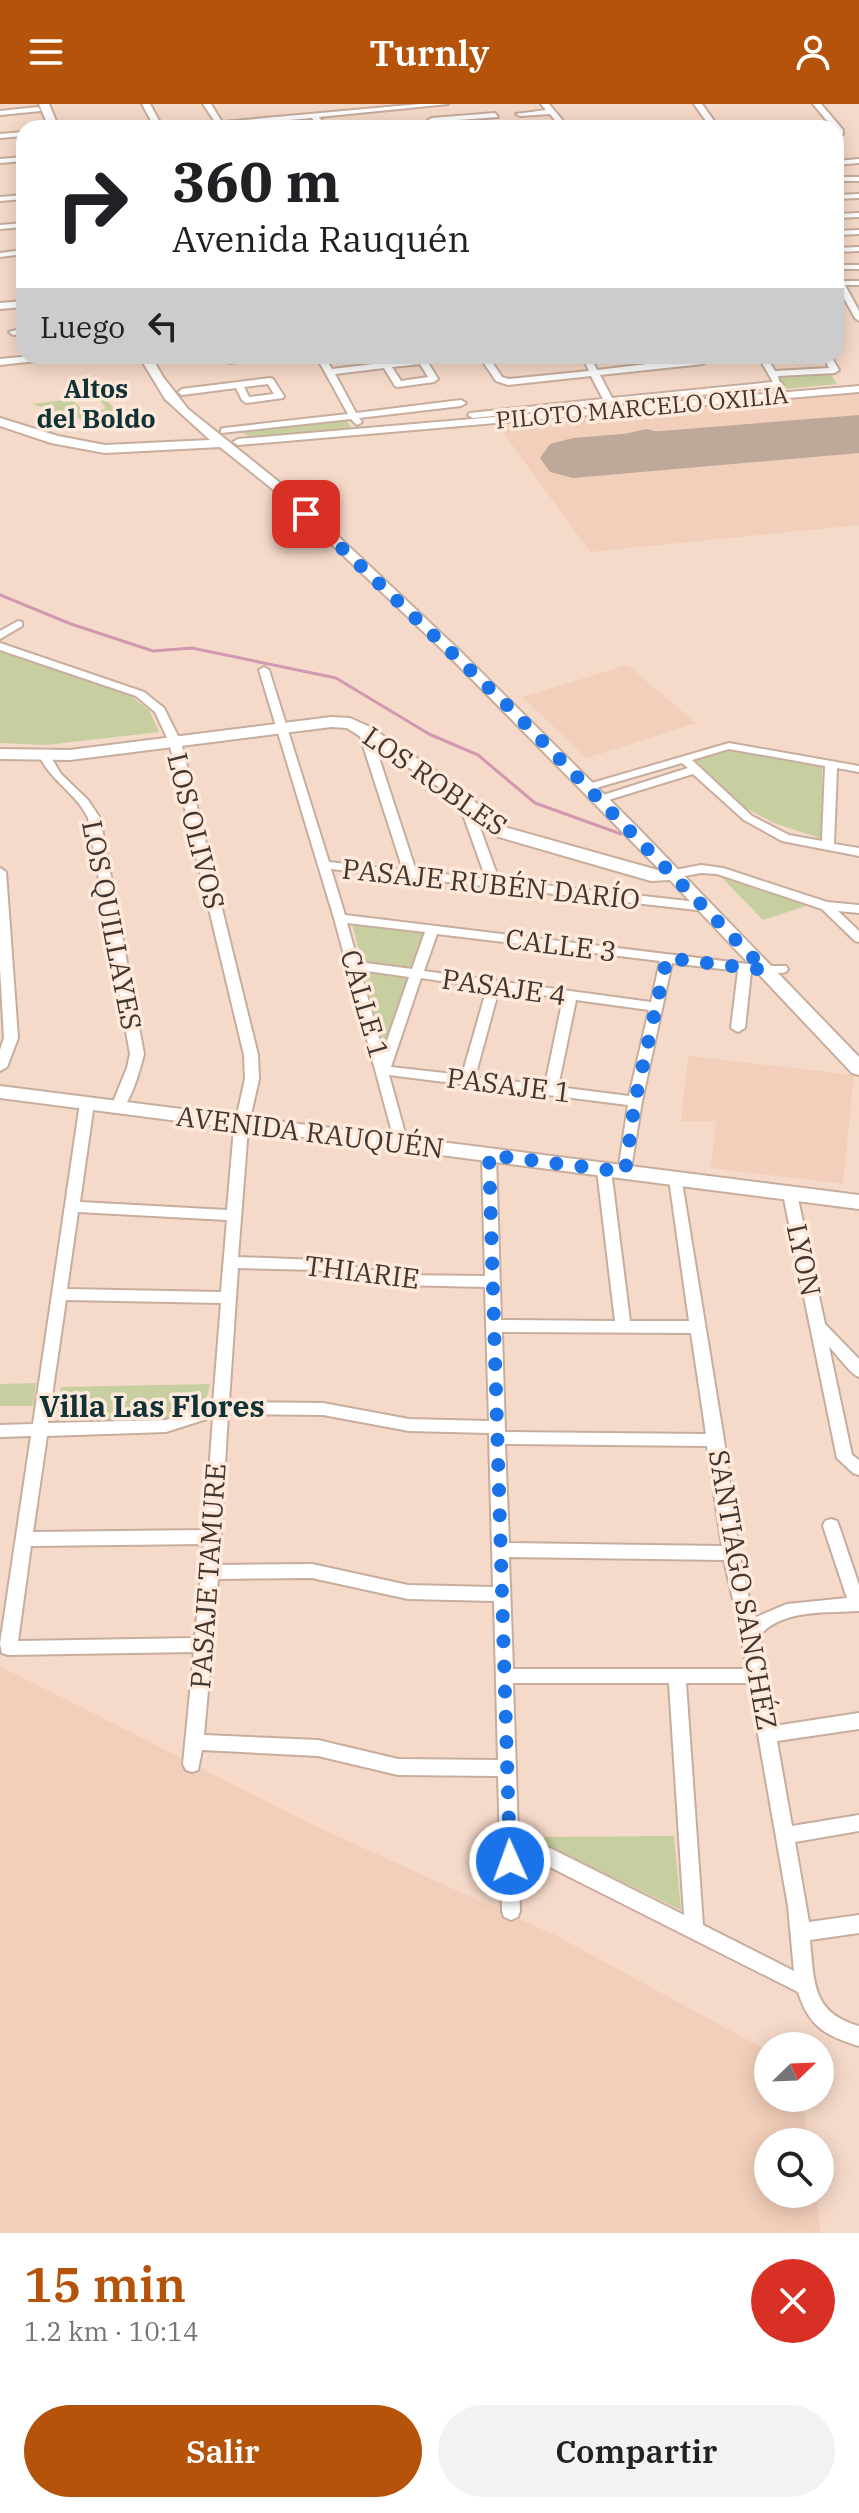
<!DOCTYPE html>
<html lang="es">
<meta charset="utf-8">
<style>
body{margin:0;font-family:"IBM Plex Serif",serif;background:#f2f2f2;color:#202124;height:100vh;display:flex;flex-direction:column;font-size:30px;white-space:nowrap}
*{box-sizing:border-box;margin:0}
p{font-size:26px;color:#757577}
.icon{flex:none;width:44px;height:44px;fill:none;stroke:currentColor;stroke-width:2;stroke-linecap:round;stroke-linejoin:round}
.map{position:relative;height:2129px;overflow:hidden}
.sheet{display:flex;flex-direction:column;background:#fff;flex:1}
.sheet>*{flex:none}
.hud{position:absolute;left:16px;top:16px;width:828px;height:244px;border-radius:24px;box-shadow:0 4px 20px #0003;background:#fff;color:#202124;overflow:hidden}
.needle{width:52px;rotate:67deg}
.fabs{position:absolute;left:754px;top:1928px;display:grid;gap:16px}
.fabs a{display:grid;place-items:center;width:80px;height:80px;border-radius:50%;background:#fff;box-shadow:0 4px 20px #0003;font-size:40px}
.pin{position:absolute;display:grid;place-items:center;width:68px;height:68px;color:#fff;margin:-34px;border-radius:16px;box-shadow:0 4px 12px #0006}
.me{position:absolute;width:88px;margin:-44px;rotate:358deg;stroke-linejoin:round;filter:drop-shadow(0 0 6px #0008)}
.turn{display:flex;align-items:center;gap:28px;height:168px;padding:0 24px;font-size:36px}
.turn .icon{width:104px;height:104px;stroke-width:2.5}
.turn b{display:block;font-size:56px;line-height:68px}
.then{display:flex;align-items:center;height:76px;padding:0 24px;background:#0003;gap:16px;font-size:30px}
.round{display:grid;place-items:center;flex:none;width:84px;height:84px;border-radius:42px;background:#f2f2f2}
.head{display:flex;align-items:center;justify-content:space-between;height:136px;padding:0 24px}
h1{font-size:48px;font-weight:600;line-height:60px;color:#b45309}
.action{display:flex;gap:16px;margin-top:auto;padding:16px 24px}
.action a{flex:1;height:92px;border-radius:48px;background:#b45309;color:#fff;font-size:32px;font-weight:600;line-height:92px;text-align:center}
.action a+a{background:#f2f2f2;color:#202124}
header{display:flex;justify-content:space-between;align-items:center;height:104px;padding:0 24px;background:#b45309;color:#fff;font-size:36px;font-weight:600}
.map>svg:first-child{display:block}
</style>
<header><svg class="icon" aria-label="menu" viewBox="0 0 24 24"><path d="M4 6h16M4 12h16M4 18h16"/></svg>Turnly<svg class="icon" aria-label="person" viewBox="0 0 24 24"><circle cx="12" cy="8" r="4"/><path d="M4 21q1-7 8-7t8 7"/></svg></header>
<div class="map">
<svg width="859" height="2129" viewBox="0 0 859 2129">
<rect width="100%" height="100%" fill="#f6dac9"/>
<!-- built -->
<g fill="#f2cfba">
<polygon points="859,286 859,421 590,448 497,320"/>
<polygon points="627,561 696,619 587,654 522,593"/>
<polygon points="688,952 854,971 843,1080 711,1064 716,1017 681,1017"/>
<polygon points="0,1562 313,1721 559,1833 768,1947 768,1994 802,1994 808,2038 768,2038 768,2090 816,2090 821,2129 0,2129"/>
</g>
<!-- green -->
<g fill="#c7cfa0">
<polygon points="830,269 837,280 786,285 778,271"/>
<polygon points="101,288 129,324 90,318 32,300 72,295 85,308 106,305 96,289"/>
<polygon points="346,315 352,325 250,333 241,328"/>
<polygon points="0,546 128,590 149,606 159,628 46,641 0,639"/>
<polygon points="727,643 822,661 822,735 774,719 742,702 692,653"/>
<polygon points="722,774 809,801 763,816"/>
<polygon points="352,819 424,828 410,868 362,860"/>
<polygon points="362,865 409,873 386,949"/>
<polygon points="36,1279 33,1302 0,1302 0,1280"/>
<path d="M210 1280C208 1289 205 1302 198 1309 180 1326 84 1325 56 1327L61 1283Z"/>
<polygon points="674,1732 681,1806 529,1733"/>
</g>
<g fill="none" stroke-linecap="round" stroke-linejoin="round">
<!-- stream -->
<polyline stroke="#d199b0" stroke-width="3" points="0,491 71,520 153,547 192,544 336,574 429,630 478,651 535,699 621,730"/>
<!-- taxiway -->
<polygon fill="#bea89a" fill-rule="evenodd" points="646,325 702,338 706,344 702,350 693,352 646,341 641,342 645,349 641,355 623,355 612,338 616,332"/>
<!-- runway -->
<polygon fill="#bea89a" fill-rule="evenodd" points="859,311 859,349 573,374 550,368 540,354 550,340 573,334"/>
<defs>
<g id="street">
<polygon points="142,0 150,0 163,24 155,24"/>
<polygon points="203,0 211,0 222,18 420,0 448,0 319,13 327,24 319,24 312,14 198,24 170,24 215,18"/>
<polygon points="541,0 549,0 569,24 561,24 550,10 520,12 516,10 546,6"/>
<polygon points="694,0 702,0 719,24 711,24"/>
<polygon points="813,0 821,0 843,26 843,30 837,30 836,24 833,24"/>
<polygon points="38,3 41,7 0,11 0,7"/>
<polygon points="495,9 498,13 432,18 428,16 432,14"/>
<polygon points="391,18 399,24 361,24 365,22"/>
<polygon points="24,28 24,32 0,34 0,30"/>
<polygon points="24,53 24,57 0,59 0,55"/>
<polygon points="859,55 859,59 836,61 836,57"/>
<rect x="836" y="73" width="23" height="4"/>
<polygon points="859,90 859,94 836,95 836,91"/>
<polygon points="24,91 24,95 0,97 0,93"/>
<polygon points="859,109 859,113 836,114 836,110"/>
<polygon points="24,119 24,123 0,125 0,121"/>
<polygon points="859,126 859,130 836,131 836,127"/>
<polygon points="859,143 859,147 836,148 836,144"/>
<polygon points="24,146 24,150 0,153 0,149"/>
<rect x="836" y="161" width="23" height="4"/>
<polygon points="22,171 24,171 24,175 18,173"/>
<polygon points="836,171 842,177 859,177 859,181 845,181 859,207 859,217 855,214 836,180"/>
<polygon points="24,197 24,203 0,205 0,199"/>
<polygon points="24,224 24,230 13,231 9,228"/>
<polygon points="31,252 59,252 55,255 0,261 0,255"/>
<polygon points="224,252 263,252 230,259"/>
<path d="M316 252H324L332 265 423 254 426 255 438 275 434 278 398 283 395 282 384 264 335 270 356 309 461 296 466 299 461 302 359 314 362 318 357 321 351 315 221 329V325L224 324 348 310ZM420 260 428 273 401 277 392 263Z"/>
<polygon points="479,252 544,252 540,255 492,258 502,273 509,275 589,267 582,252 590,252 597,266 714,252 703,260 600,271 612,294 773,278 758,252 766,252 775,267 829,264 823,252 831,252 839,266 835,269 778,272 779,277 783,280 779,283 473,314 468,311 470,309 603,295 591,272 508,281 496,277"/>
<path d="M270 274 273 275 284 292 283 294 246 299 242 296 236 284 182 291 178 288 182 285ZM268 280 274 290 249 293 244 283Z"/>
<polygon points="859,282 859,288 238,341 233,338 238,335"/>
<polygon points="18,517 22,518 22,522 0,535 0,527"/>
<path d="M0 539 144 588 164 604 181 638 258 951 259 975 248 1024 238 1153 317 1156 399 1171 485 1172 482 1051 489 1046 496 1051 501 1216 615 1217 597 1066 604 1061 611 1066 630 1217H689L669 1075 671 1072H681L724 1336 739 1449 751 1504 756 1513 787 1500 847 1494 823 1422 825 1417 831 1415 837 1417 839 1422 859 1481V1507C829 1509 785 1505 762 1529L761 1543 774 1622 859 1609V1625L777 1637 792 1722 859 1711V1727L795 1738 809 1818 859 1811V1829L810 1836C814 1878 812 1909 859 1922V1942C826 1932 809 1923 798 1888L518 1747 520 1807 518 1813 511 1816 504 1813 502 1807 498 1672 398 1671 318 1652 202 1646 198 1666 192 1668 186 1666 183 1660 194 1548 8 1551 2 1549 0 1540 31 1332 0 1333V1321L33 1320 80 999 87 994 94 999 80 1098 227 1106 234 1024 245 975 244 951 169 638 155 608 136 592 0 546ZM78 1108 227 1116 221 1188 67 1185ZM238 1164 317 1166 399 1181 485 1183 489 1317 409 1315 323 1299 229 1298ZM66 1196 221 1199 213 1300 166 1316 48 1319ZM502 1228 691 1229 706 1330 505 1328ZM228 1310 323 1311 409 1327 489 1329 493 1483 408 1481 312 1460 219 1461ZM213 1313 205 1426 33 1428 47 1332 166 1328ZM505 1340 707 1342 722 1442 509 1439ZM204 1440 195 1534 18 1537 31 1442ZM509 1453 724 1456 735 1504 745 1526 743 1543 747 1565H513ZM312 1474 408 1495 494 1497 498 1656 398 1655 318 1636 204 1631 218 1475ZM513 1579H669L684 1811 518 1728ZM686 1579H749L788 1802 794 1867 703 1821Z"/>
<path d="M264 563 269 566 329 758 403 766 358 626 364 623 370 626 416 767 486 775 460 702 466 699 472 702 499 776 706 799 712 803 706 807 331 765 345 811 765 862H786L788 865 786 868 782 869 751 868 745 924 738 928 731 924 738 867 672 859 642 997 630 1071 625 1073 618 1068 628 1001 389 971 408 1040 406 1043H396L334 814 259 566ZM347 819 425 828 412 865 358 858ZM437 830 660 857 651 898 424 867ZM360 866 409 873 383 948ZM421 874 487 884 462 971 391 963ZM499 885 563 894 545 981 475 973ZM576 896 649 906 629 992 558 983Z"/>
<path d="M729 639 859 662V668L837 664 834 740 859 744V752L782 737 744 716 693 670 605 697 601 698 595 695 597 693 688 664 682 659 589 686 583 683 585 681ZM729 645 825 662 822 737 789 731 752 712 692 656Z"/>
<path d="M45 649 49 650 61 670 88 696 100 714 144 950C140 965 131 1001 118 1008L111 1003 127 964 130 950 88 714C77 690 53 679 39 652Z"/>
<polygon points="701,761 723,764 827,798 859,801 859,809 838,807 859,827 859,838 855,837 822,805 717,770 701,769 674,774 668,770 670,767"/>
<polygon points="0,764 6,768 18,934 7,963 0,967 0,946 4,934 0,864"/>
<path d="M790 1085 797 1090 825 1220 859 1255V1273C850 1270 838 1251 829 1243L852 1351 859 1356V1371L853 1369 837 1354 783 1090Z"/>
</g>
<g id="secondary">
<polygon points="39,0 49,0 59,24 49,24"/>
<polygon points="139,252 151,252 163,273 188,305 289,386 461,548 637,723 859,953 859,971 852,969 670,776 651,777 492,731 439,683 347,624 331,623 70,656 0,655 0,645 70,646 331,613 350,614 370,623 451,677 504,723 661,767 451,554 280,391 220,343 105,349 51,339 0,322 0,314 58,332 105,341 210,336 165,295"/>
<polygon points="0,982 859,1091 859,1105 0,994"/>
</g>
</defs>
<!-- street casing -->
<use href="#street" stroke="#c7ad9d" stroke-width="4"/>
<!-- secondary casing -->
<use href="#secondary" stroke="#c7ad9d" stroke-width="4"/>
<!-- street -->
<use href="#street" fill="#fff" fill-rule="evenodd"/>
<!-- secondary -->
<use href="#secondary" fill="#fff" fill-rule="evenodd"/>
</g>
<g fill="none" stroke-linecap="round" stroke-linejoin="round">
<!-- route -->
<polyline stroke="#1a73e8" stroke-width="14" stroke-dasharray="0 25.2" points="306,410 511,605 765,866 667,854 635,997 625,1068 489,1051 510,1757"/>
</g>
<g text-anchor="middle" stroke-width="7" stroke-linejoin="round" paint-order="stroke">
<!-- far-street labels -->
<g font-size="24" fill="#413730" stroke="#ffe9db">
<text transform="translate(642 304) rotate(-5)" y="8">PILOTO MARCELO OXILIA</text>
</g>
<!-- far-neighbourhood labels -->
<g font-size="26" font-weight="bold" fill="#0f3237" stroke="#ffe9db">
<text x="96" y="294">Altos<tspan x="96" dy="30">del Boldo</tspan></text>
</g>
<!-- street labels -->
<g font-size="28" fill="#413730" stroke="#ffe9db">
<text transform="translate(435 677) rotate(35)" y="10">LOS ROBLES</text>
<text transform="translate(196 727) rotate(76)" y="10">LOS OLIVOS</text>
<text transform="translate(491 780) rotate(6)" y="10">PASAJE RUBÉN DARÍO</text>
<text transform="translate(112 821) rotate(79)" y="10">LOS QUILLAYES</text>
<text transform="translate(561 841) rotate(7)" y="10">CALLE 3</text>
<text transform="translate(504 883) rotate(8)" y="10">PASAJE 4</text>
<text transform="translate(365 900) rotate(74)" y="10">CALLE 1</text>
<text transform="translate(509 981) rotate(7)" y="10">PASAJE 1</text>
<text transform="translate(310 1028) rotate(7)" y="10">AVENIDA RAUQUÉN</text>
<text transform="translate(804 1156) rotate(78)" y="10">LYON</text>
<text transform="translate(362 1168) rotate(7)" y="10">THIARIE</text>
<text transform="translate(208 1472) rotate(-86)" y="10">PASAJE TAMURE</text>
<text transform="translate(743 1486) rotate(80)" y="10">SANTIAGO SANCHÉZ</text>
</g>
<!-- neighbourhood labels -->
<g font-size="30" font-weight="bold" fill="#0f3237" stroke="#ffe9db">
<text x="152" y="1313">Villa Las Flores</text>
</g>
</g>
</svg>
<div class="fabs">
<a><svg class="needle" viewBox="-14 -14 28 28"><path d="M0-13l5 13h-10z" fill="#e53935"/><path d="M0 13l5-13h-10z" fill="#757577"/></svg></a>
<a><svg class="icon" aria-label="search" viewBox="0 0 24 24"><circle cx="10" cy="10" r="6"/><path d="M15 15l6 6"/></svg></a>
</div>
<div class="pin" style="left:306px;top:410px;background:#d93025"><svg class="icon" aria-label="arrive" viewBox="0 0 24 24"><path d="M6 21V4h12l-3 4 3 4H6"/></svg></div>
<svg class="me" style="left:510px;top:1757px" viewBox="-20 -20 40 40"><circle r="17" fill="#1a73e8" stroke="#fff" stroke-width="3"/><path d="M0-11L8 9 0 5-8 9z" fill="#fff"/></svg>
<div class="hud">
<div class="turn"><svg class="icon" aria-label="right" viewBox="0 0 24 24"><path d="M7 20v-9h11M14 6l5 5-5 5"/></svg><div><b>360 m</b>Avenida Rauquén</div></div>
<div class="then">Luego<svg class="icon" aria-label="left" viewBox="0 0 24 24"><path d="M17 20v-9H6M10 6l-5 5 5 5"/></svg></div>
</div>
</div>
<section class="sheet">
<div class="head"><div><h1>15 min</h1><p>1.2 km · 10:14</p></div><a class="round" style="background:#d93025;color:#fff"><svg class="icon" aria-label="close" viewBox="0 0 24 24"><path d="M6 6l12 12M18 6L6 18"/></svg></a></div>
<div class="action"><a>Salir</a><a>Compartir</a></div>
</section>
